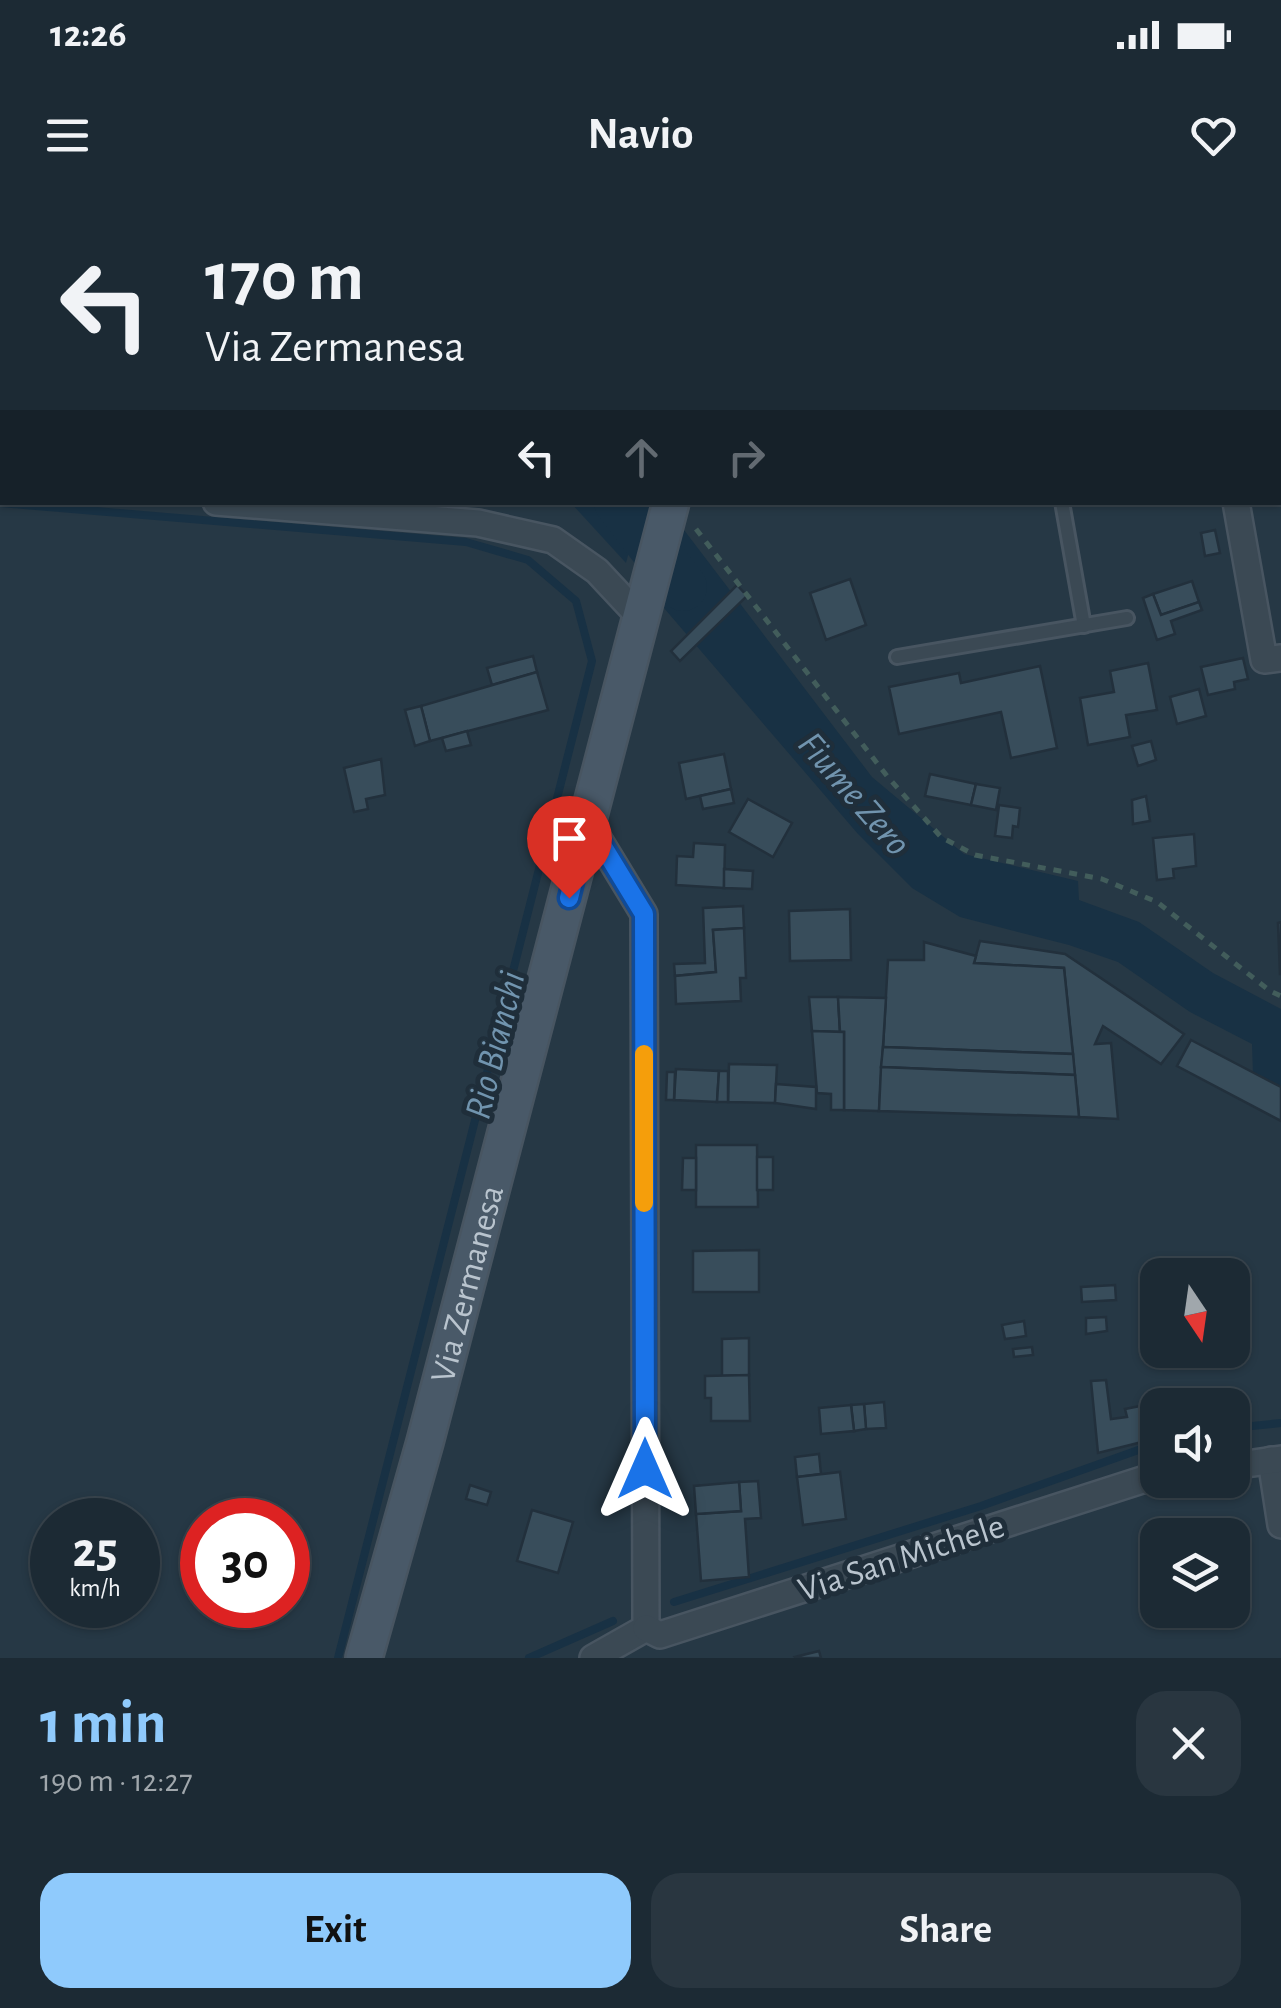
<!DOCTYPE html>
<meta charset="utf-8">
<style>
body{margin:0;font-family:"Alegreya Sans",sans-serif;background:#293640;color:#f1f3f6;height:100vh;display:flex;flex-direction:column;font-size:38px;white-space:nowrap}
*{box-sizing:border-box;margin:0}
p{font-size:32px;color:#a0a7ac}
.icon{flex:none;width:55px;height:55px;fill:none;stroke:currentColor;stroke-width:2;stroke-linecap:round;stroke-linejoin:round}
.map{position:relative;height:1458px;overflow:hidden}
.drawer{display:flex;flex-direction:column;background:#1c2a34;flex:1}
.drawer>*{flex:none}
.guide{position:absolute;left:0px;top:0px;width:1282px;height:305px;box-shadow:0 2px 8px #0004,0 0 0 2px #3a464f;background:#1c2a34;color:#f1f3f6;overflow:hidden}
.needle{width:65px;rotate:167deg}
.buttons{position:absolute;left:1140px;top:1058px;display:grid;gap:20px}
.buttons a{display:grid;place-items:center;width:110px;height:110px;border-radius:20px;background:#1c2a34;box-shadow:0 2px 8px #0004,0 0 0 2px #3a464f;font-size:50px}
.speed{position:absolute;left:30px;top:1298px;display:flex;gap:20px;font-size:50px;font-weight:700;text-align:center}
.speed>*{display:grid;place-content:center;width:130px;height:130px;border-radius:50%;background:#1c2a34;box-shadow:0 2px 8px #0004,0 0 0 2px #3a464f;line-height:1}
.speed small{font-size:25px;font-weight:400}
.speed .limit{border:15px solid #d22;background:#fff;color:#111}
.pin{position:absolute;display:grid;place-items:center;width:85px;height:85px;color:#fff;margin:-102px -42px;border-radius:50% 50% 50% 0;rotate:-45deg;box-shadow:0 0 10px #0007}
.pin .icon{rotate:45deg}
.me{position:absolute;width:110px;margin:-55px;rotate:0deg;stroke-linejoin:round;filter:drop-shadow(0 0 8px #0008)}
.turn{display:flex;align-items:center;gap:35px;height:210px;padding:0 40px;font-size:45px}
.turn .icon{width:130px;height:130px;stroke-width:2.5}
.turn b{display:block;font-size:70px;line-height:85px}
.lanes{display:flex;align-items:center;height:95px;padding:0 40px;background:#0003;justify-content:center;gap:50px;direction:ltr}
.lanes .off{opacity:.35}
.round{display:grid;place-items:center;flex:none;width:105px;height:105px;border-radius:30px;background:#293640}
.summary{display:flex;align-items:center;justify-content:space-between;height:170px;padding:0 40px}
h1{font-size:60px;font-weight:700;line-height:75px;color:#8fcafc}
.button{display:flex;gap:20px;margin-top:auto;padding:20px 40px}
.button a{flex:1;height:115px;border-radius:30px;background:#8fcafc;color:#111;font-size:40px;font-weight:700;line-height:115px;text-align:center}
.button a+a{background:#293640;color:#f1f3f6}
.status{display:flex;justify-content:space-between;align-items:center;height:70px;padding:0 50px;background:#1c2a34;direction:ltr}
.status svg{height:28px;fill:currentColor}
header{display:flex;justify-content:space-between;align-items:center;height:130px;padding:0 40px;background:#1c2a34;font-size:45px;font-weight:700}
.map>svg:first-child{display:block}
</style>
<div class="status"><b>12:26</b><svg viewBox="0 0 49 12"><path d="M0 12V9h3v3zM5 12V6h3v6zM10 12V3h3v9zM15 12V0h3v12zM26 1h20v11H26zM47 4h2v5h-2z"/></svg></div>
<header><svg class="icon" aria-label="menu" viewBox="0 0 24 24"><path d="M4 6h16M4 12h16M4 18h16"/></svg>Navio<svg class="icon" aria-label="heart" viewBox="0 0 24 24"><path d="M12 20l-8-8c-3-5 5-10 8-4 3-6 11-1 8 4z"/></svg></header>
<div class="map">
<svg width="1281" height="1458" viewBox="0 0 1281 1458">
<rect width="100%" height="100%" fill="#263845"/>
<!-- water -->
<g fill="#183144">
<polygon points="571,303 642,303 626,363"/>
<polygon points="684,330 872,577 964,654 1078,681 1079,700 1139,722 1213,773 1281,809 1281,887 1253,874 1252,844 1190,812 1118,762 1069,745 960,717 912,688 858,634 664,408"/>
</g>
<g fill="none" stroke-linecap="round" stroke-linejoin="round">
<!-- stream -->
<g stroke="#183144" stroke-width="8">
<polyline points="0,303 466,342 528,360 576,401 592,461 338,1458"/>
<polyline points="1232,1228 1281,1223"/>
<polyline points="674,1402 981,1306 1158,1243"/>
<polyline points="529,1458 613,1421"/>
</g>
<!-- river -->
<polyline stroke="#183144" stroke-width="48" points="618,302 683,387"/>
</g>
<!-- building -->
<g fill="#384d5b" stroke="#22303c" stroke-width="2.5">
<polygon points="1215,330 1220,353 1205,356 1201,333"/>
<polygon points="850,379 866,425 826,440 810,393"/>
<polygon points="1192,381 1199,402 1161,415 1153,394"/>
<polygon points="737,385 747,396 680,461 671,451"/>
<polygon points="1153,394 1161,415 1199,402 1202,410 1171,421 1175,434 1157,440 1143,398"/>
<polygon points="533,456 537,472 492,485 487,468"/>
<polygon points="1243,458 1248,479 1234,482 1235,489 1208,495 1201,467"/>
<polygon points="1148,463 1157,510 1126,515 1130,537 1088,545 1080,498 1114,492 1110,471"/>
<polygon points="1040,466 1057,548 1011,558 1001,512 899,534 889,487 959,473 961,483"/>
<polygon points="537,472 548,510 430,541 421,506"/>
<polygon points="1199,489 1206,516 1177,524 1170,497"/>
<polygon points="421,506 430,541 415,546 405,510"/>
<polygon points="467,531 471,545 446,551 442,538"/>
<polygon points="1151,541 1156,560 1138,566 1132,546"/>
<polygon points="724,554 731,589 686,599 679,563"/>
<polygon points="381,559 385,595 366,599 368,609 354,612 344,568"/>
<polygon points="930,574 976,584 971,605 925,596"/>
<polygon points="976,584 1000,588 996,610 971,605"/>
<polygon points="731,589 734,603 703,609 700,596"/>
<polygon points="1146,596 1150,621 1133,624 1132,600"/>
<polygon points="748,599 792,623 773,657 729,632"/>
<polygon points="999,605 1020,608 1018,627 1013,626 1012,638 995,636"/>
<polygon points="1194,634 1196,666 1173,669 1174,678 1157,680 1153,638"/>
<polygon points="694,643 725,645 724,688 676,685 677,656 693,657"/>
<polygon points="724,669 753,671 752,689 724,688"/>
<polygon points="743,706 744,728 713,730 716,772 675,776 674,764 705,763 703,708"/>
<polygon points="850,709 851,760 790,761 789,711"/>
<polygon points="1281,722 1281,774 1280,774 1278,723"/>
<polygon points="744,728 746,778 740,778 741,801 676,804 675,776 716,772 713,730"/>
<polygon points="980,741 1065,754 1184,834 1161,864 1103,826 1095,844 1111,843 1118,919 1079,917 1064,768 974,763"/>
<polygon points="924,742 976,756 974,763 1064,768 1073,854 883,847 888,760 924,760"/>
<polygon points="809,797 838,797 840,832 812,831"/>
<polygon points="838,797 886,798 879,911 844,910 844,832 840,832"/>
<polygon points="812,831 844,832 844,910 831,910 831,894 817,893"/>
<polygon points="1191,840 1281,887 1281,921 1177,866"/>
<polygon points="883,847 1073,854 1075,875 881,867"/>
<polygon points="729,864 777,865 775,903 728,902"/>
<polygon points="881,867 1075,875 1079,917 879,911"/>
<polygon points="676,869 719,871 717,902 674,900"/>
<polygon points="719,871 728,871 728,902 717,902"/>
<polygon points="667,872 675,872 674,900 666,900"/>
<polygon points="776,884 816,887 816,909 775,903"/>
<polygon points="696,945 757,945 758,1007 696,1007"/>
<rect x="757" y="957" width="16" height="33"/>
<polygon points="683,958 696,958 696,990 682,990"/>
<polygon points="759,1050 759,1092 693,1092 693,1051"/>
<polygon points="1115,1085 1116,1100 1082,1102 1081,1087"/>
<polygon points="1106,1117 1107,1131 1086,1134 1086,1118"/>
<polygon points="1024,1121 1026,1136 1005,1139 1002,1125"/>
<polygon points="749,1138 749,1175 722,1176 722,1139"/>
<polygon points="1032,1147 1033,1155 1014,1157 1013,1149"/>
<polygon points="749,1175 750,1221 711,1221 711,1198 705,1198 705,1176"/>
<polygon points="1106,1180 1111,1219 1127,1217 1125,1209 1170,1200 1170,1205 1158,1205 1158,1238 1098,1253 1091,1181"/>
<polygon points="884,1202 886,1228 866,1229 864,1204"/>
<polygon points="864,1204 866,1229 854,1231 851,1205"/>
<polygon points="851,1205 854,1231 821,1234 819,1208"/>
<polygon points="819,1254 821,1274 797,1277 795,1257"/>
<polygon points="840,1272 846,1319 803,1325 797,1277"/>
<polygon points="758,1281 761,1318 745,1319 749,1377 701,1381 696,1314 741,1311 739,1282"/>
<polygon points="739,1282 741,1311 696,1314 694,1286"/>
<polygon points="470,1285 491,1292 487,1305 466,1299"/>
<polygon points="532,1310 573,1322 558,1373 517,1361"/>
<polygon points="1220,1329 1221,1335 1174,1335"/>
<polygon points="819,1451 821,1458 796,1458 795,1457"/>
</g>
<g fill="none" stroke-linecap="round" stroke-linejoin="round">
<defs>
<g id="lane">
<polyline points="1062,302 1084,426"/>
<polyline points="897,457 1127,418"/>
</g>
<g id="street">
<polyline points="985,0 986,2"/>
<polyline points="1112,0 1112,2"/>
<polyline points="1280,137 1281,137"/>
<polyline points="0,286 2,286"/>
<polyline points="216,302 478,323 553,340 597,371 640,417"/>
<polyline points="1236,302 1264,460 1281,458"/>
<polyline points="588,622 644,714 646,1428 593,1458"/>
<polyline points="1271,1260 1281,1325"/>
<polyline points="1232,1266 1281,1259"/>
<polyline points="646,1428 660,1435 1142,1280 1158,1278"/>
</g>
<g id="secondary">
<polyline points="749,2 750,0"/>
<path id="s1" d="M364 1458 425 1242 671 302"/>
</g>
</defs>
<!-- lane casing -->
<use href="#lane" stroke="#485561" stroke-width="18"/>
<!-- street casing -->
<use href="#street" stroke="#485561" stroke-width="30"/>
<!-- secondary casing -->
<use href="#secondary" stroke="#485561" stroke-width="40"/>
<!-- path -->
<g stroke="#425d5b" stroke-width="5" stroke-dasharray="8 8" stroke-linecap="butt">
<polyline points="517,0 518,2"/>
<polyline points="696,329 887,576 941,637 975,655 1102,679 1157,702 1270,791 1281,796"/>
</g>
<!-- lane -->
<use href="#lane" stroke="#3b4954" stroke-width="12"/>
<!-- street -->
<use href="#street" stroke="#3b4954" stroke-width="25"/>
<!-- secondary -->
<use href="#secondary" stroke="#495968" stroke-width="35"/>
</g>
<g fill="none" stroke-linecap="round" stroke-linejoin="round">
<defs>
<polyline id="route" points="569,698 588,622 644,714 645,1269"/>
</defs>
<!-- route casing -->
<use href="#route" stroke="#114b97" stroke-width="25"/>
<!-- route -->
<use href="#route" stroke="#1a73e8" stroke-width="18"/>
<!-- slow -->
<polyline stroke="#f59e0b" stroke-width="18" points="644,854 644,1003"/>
</g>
<g text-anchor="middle" stroke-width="10" stroke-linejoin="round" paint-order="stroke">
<!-- street labels -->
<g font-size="35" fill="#b9c4ce" stroke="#1f2e3a">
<text dy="12" stroke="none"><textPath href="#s1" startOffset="388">Via Zermanesa</textPath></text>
<text transform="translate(901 1357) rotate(-18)" y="12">Via San Michele</text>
</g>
<!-- water labels -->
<g font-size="38" font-style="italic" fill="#7194ae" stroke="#1f2e3a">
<text transform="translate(855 593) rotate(49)" y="13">Fiume Zero</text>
<text transform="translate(494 845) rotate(-76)" y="13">Rio Bianchi</text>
</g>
</g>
</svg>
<div class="buttons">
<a><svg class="needle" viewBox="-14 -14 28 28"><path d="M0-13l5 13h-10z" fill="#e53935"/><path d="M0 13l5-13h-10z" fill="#a0a7ac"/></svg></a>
<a><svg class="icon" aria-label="sound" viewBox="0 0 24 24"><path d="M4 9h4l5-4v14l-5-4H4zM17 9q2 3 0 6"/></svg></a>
<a><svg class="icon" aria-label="layers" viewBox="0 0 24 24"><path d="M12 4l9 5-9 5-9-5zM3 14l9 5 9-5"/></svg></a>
</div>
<div class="speed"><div>25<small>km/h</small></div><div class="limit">30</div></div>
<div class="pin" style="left:569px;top:698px;background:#d93025"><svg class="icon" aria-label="arrive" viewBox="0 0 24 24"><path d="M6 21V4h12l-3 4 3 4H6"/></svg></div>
<svg class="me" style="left:645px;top:1269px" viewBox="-20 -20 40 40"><path d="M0-17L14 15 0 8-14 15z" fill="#1a73e8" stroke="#fff" stroke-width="4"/></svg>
<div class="guide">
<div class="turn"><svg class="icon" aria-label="left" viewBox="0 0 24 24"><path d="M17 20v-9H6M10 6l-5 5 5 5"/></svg><div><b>170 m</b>Via Zermanesa</div></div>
<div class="lanes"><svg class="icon" aria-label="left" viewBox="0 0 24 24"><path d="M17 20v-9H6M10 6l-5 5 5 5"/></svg><svg class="icon off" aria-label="ahead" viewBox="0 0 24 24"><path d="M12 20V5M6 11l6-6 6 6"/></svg><svg class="icon off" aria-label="right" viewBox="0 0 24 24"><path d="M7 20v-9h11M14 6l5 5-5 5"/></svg></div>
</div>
</div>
<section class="drawer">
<div class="summary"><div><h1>1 min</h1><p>190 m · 12:27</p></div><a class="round"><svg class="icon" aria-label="close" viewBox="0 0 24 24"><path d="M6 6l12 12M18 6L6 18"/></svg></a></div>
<div class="button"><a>Exit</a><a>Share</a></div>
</section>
